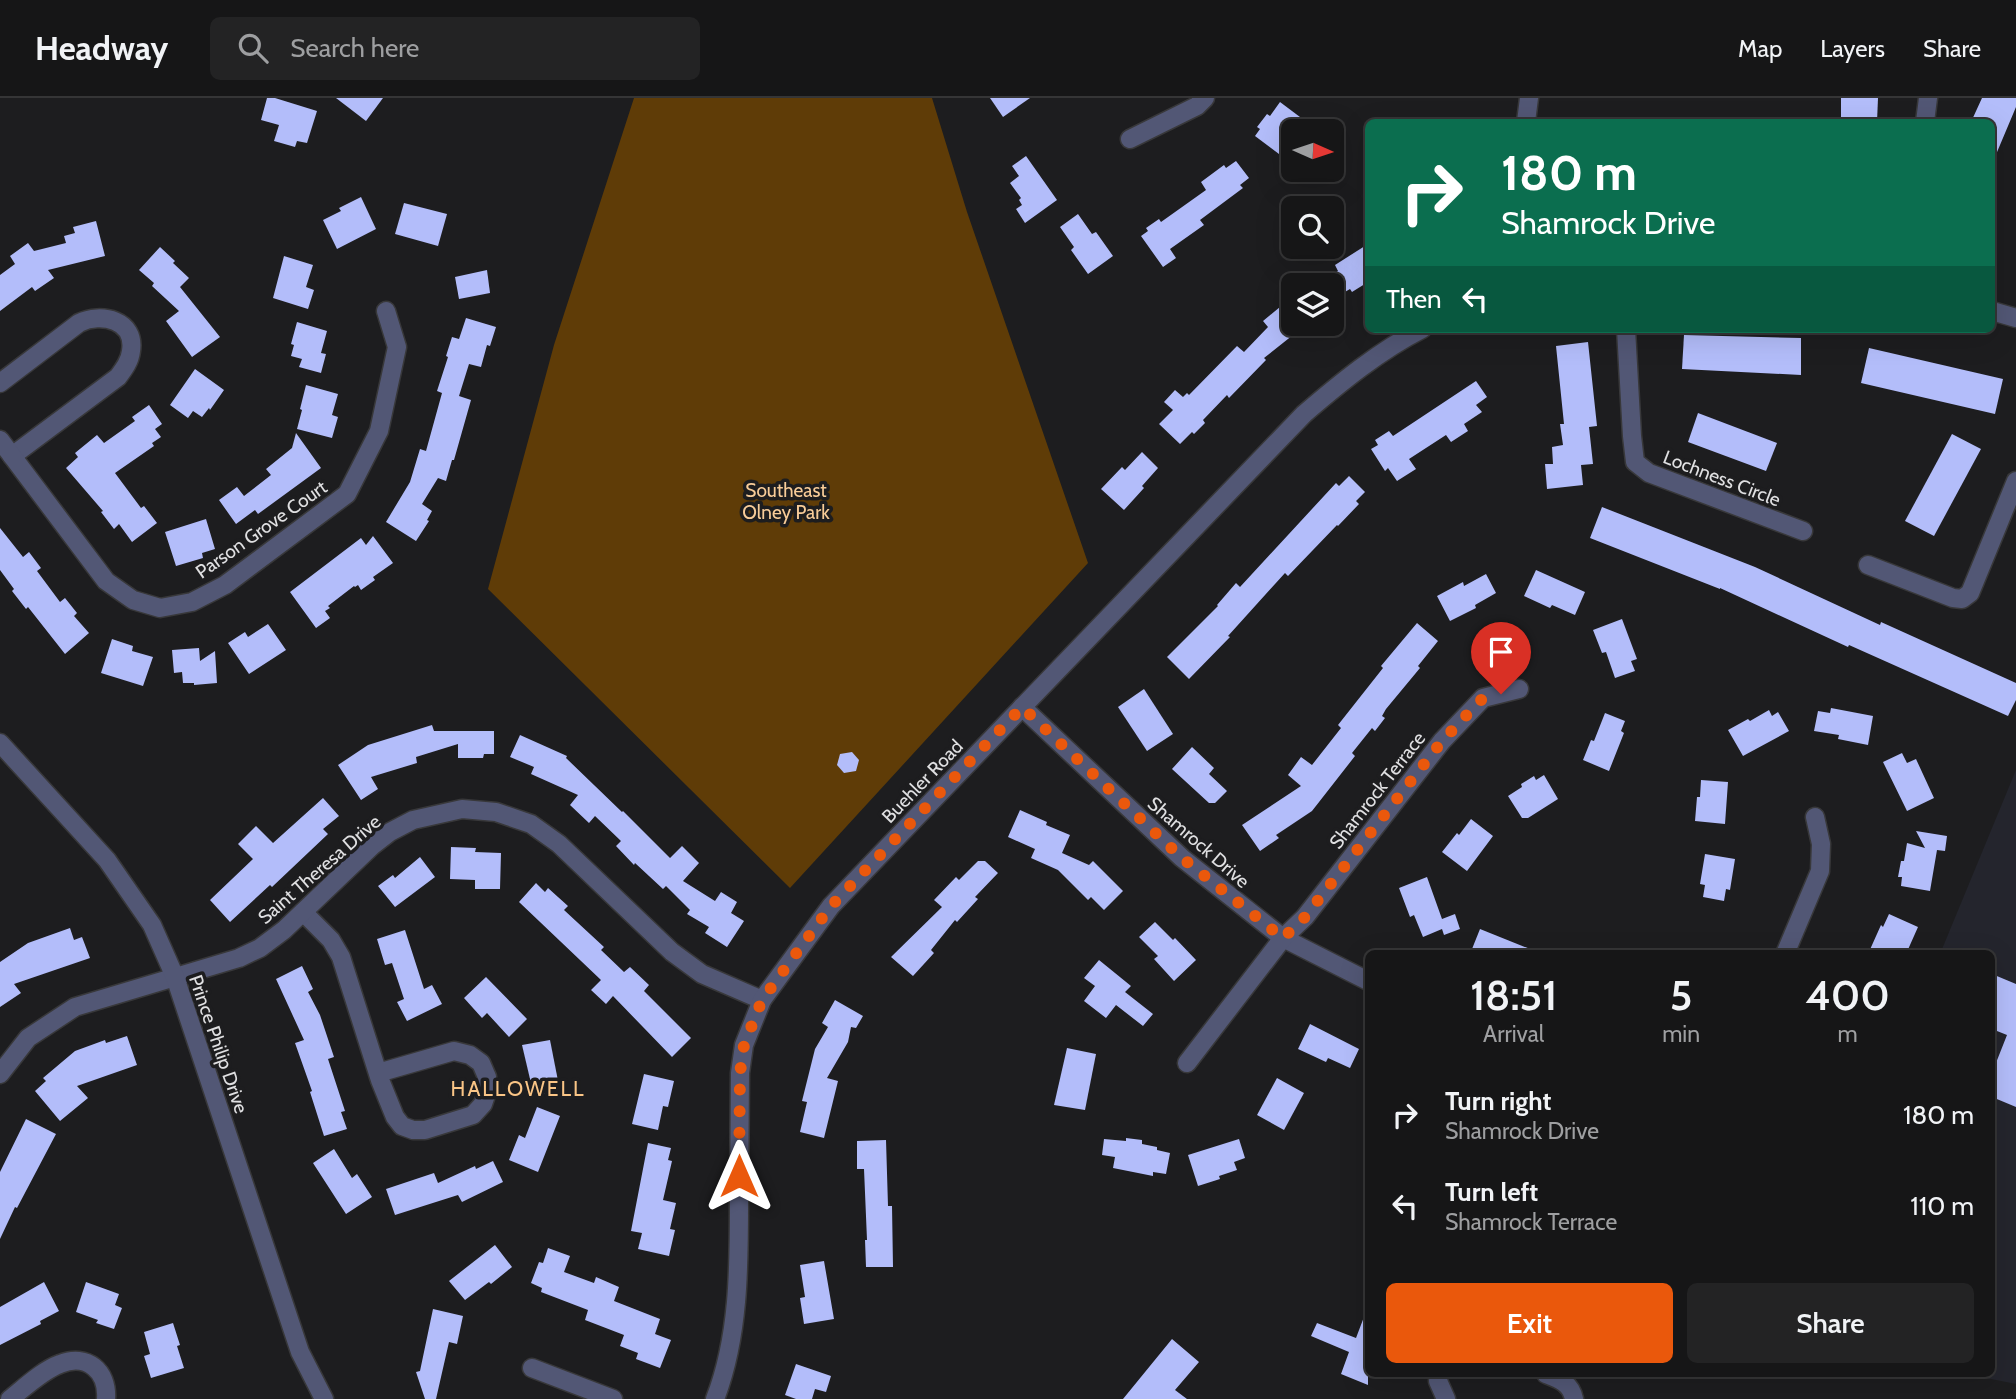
<!DOCTYPE html>
<style>
body{margin:0;font-family:Cabin,sans-serif;background:#232324;color:#f1f3f6;height:100vh;display:flex;flex-direction:column;font-size:26px;white-space:nowrap}
*{box-sizing:border-box;margin:0}
p{font-size:23px;color:#9e9fa1}
.icon{flex:none;width:38px;height:38px;fill:none;stroke:currentColor;stroke-width:2;stroke-linecap:round;stroke-linejoin:round}
.map{position:relative;flex:1;overflow:hidden}
.panel{position:absolute;left:1365px;top:852px;width:630px;height:427px;display:flex;flex-direction:column;background:#161617;border-radius:10px;box-shadow:0 7px 28px #0002,0 0 0 2px #353536}
.panel>*{flex:none}
.banner{position:absolute;left:1365px;top:21px;width:630px;height:214px;border-radius:10px;box-shadow:0 7px 28px #0002,0 0 0 2px #353536;background:#0b6e4f;color:#fff;overflow:hidden}
.needle{width:46px;rotate:93deg}
.buttons{position:absolute;left:1281px;top:21px;display:grid;gap:14px}
.buttons a{display:grid;place-items:center;width:63px;height:63px;border-radius:10px;background:#161617;box-shadow:0 7px 28px #0002,0 0 0 2px #353536;font-size:35px}
.pin{position:absolute;display:grid;place-items:center;width:60px;height:60px;color:#fff;margin:-72px -30px;border-radius:50% 50% 50% 0;rotate:-45deg;box-shadow:0 0 7px #0007}
.pin .icon{rotate:45deg}
.me{position:absolute;width:77px;margin:-38px;rotate:0deg;stroke-linejoin:round;filter:drop-shadow(0 0 5px #0008)}
.turn{display:flex;align-items:center;gap:24px;height:147px;padding:0 21px;font-size:32px}
.turn .icon{width:91px;height:91px;stroke-width:2.5}
.turn b{display:block;font-size:49px;line-height:60px}
.then{display:flex;align-items:center;height:66px;padding:0 21px;background:#0003;gap:14px;font-size:26px}
.eta{display:flex;justify-content:space-evenly;align-items:center;height:119px;text-align:center}
.eta b{font-size:42px;font-weight:600;line-height:49px}
.button{display:flex;gap:14px;margin-top:auto;padding:14px 21px}
.button a{flex:1;height:80px;border-radius:10px;background:#ea580c;color:#fff;font-size:28px;font-weight:600;line-height:80px;text-align:center}
.button a+a{background:#232324;color:#f1f3f6}
ul{padding:0;list-style:none}
li{display:flex;align-items:center;gap:21px;height:91px;padding:0 21px}
li div{flex:1}
li b{display:block;font-size:26px}
li em{font-style:normal}
header{display:flex;align-items:center;gap:42px;box-sizing:border-box;height:98px;padding:0 35px;background:#161617;border-bottom:2px solid #353536}
header strong{font-size:33px}
nav{display:flex;gap:38px;margin-inline-start:auto;font-size:24px}
.search{width:490px;height:63px;background:#232324;display:flex;align-items:center;gap:18px;box-sizing:border-box;padding:0 24px;border-radius:10px;color:#9e9fa1;font-size:26px}
.map>svg:first-child{display:block}
</style>
<header>
<strong>Headway</strong>
<div class="search"><svg class="icon" aria-label="search" viewBox="0 0 24 24"><circle cx="10" cy="10" r="6"/><path d="M15 15l6 6"/></svg>Search here</div>
<nav><a>Map</a><a>Layers</a><a>Share</a></nav>
</header>
<div class="map">
<svg width="2016" height="1301" viewBox="0 0 2016 1301">
<rect width="100%" height="100%" fill="#1d1d1f"/>
<!-- built -->
<polygon fill="#24252d" points="2016,672 2016,1286 1966,1276 1992,1276 1992,856 1940,856"/>
<!-- green -->
<polygon fill="#5f3c07" points="634,0 932,0 967,114 1088,465 790,790 488,491 554,247"/>
<!-- building -->
<g fill="#b3bdfa">
<polygon points="267,0 275,0 317,13 307,45 297,43 295,49 274,43 279,27 261,22"/>
<polygon points="336,0 383,0 366,23"/>
<polygon points="990,0 1030,0 1003,19"/>
<polygon points="1841,0 1878,0 1877,24 1841,24"/>
<polygon points="1982,0 2016,0 2016,9 1992,66 1992,24 1971,24"/>
<polygon points="1280,4 1304,22 1296,33 1293,33 1293,37 1279,56 1255,38 1260,31 1257,29 1267,16 1270,18"/>
<polygon points="1026,58 1057,102 1025,125 1016,111 1022,107 1019,102 1021,100 1010,85 1019,78 1012,68"/>
<polygon points="1236,63 1249,80 1240,87 1243,90 1200,122 1204,127 1170,151 1176,160 1163,169 1141,138 1148,133 1146,130 1159,121 1161,124 1206,92 1201,84 1224,67 1226,70"/>
<polygon points="361,99 376,131 337,151 323,122 341,113 339,110"/>
<polygon points="404,105 447,116 438,148 395,136"/>
<polygon points="1078,116 1092,136 1096,134 1113,158 1088,176 1071,152 1074,149 1060,129"/>
<polygon points="96,123 105,158 48,172 54,180 35,193 32,189 0,213 0,177 15,166 10,158 28,145 34,153 66,145 64,138 75,135 73,129"/>
<polygon points="1368,146 1368,184 1352,194 1350,191 1338,198 1327,180 1338,173 1335,167"/>
<polygon points="160,149 175,163 173,165 189,180 180,189 220,239 192,259 166,223 179,213 152,188 154,185 139,172"/>
<polygon points="284,158 313,167 306,189 314,192 308,211 273,200"/>
<polygon points="487,172 490,195 459,201 455,179"/>
<polygon points="1286,204 1293,213 1293,237 1264,260 1266,262 1229,300 1227,297 1203,322 1205,325 1194,336 1192,334 1180,346 1159,326 1173,312 1164,304 1175,292 1183,299 1187,295 1189,297 1237,248 1244,254 1268,229 1263,223"/>
<polygon points="466,220 496,229 490,248 487,247 481,269 469,266 459,298 471,302 454,362 452,362 446,383 438,380 422,406 432,413 427,422 429,423 416,443 386,424 410,384 420,351 426,353 442,295 437,293 448,259 446,258 452,239 459,241"/>
<polygon points="297,224 327,233 321,255 326,256 321,275 299,269 302,261 291,258 294,247 291,246"/>
<polygon points="1684,237 1801,240 1801,277 1682,271"/>
<polygon points="1588,244 1597,328 1589,329 1593,366 1581,367 1583,387 1547,391 1545,366 1553,366 1552,349 1563,347 1560,326 1564,326 1556,248"/>
<polygon points="1869,250 2003,281 1995,316 1861,285"/>
<polygon points="195,271 224,292 210,312 209,310 202,319 193,313 188,320 170,307"/>
<polygon points="1476,283 1487,299 1476,307 1482,314 1464,326 1468,333 1451,344 1446,337 1409,361 1416,371 1397,383 1388,370 1385,373 1371,351 1378,347 1375,342 1389,333 1393,338"/>
<polygon points="306,287 338,296 332,317 338,319 332,340 297,331 302,312 300,311"/>
<polygon points="149,307 162,326 155,331 161,339 152,345 154,348 115,375 141,410 144,408 157,425 132,444 119,426 114,431 101,414 103,413 66,370 78,359 75,355 97,337 104,345 135,323 132,319"/>
<polygon points="1698,315 1777,345 1766,373 1688,344"/>
<polygon points="296,335 321,370 258,416 255,412 236,426 219,402 237,389 244,398 271,377 266,371 292,350"/>
<polygon points="1952,336 1981,351 1934,438 1905,423"/>
<polygon points="1142,354 1158,370 1142,388 1144,390 1124,412 1101,391 1122,369 1125,372"/>
<polygon points="1349,378 1365,394 1356,403 1359,406 1338,428 1337,427 1288,478 1285,475 1228,538 1230,539 1189,581 1167,559 1218,508 1217,507 1236,485 1240,489 1336,385 1339,388"/>
<polygon points="1602,409 1755,469 1880,527 1881,524 2016,585 2016,602 2008,618 1849,547 1848,549 1720,490 1720,491 1590,440"/>
<polygon points="206,421 215,451 202,455 203,460 176,468 165,434"/>
<polygon points="0,430 23,459 29,454 41,470 37,473 60,504 65,500 77,515 74,518 89,535 65,556 28,509 26,511 12,493 14,491 0,472"/>
<polygon points="373,438 393,465 373,479 375,482 361,492 358,487 355,489 354,488 328,508 330,510 325,513 330,520 316,530 290,494 361,440 366,447"/>
<polygon points="1536,472 1585,494 1575,517 1552,507 1550,510 1524,498"/>
<polygon points="1486,476 1496,495 1475,507 1476,510 1450,523 1437,498 1463,484 1464,488"/>
<polygon points="1622,521 1637,561 1631,563 1635,573 1615,580 1606,554 1602,555 1593,532"/>
<polygon points="1417,525 1438,543 1418,568 1420,570 1386,611 1382,618 1385,620 1375,633 1372,630 1352,655 1355,658 1312,713 1276,737 1279,740 1260,753 1242,727 1301,688 1288,677 1301,659 1312,667 1341,630 1338,627 1383,570 1381,568"/>
<polygon points="268,526 286,552 249,576 228,545 245,534 248,539"/>
<polygon points="112,541 133,548 132,553 153,559 143,588 101,575"/>
<polygon points="199,550 200,563 215,553 217,585 194,587 194,585 183,585 182,574 174,575 172,552"/>
<polygon points="1144,591 1173,636 1147,653 1118,609"/>
<polygon points="1831,610 1873,618 1868,647 1838,641 1839,637 1814,633 1818,613 1830,615"/>
<polygon points="1769,612 1772,618 1778,614 1789,633 1743,658 1728,632 1748,621 1750,623"/>
<polygon points="1605,615 1625,623 1621,633 1624,635 1609,673 1583,662 1591,642 1594,643"/>
<polygon points="432,627 434,633 494,633 494,656 484,656 483,660 458,660 458,646 416,659 417,665 371,679 378,691 361,702 338,667 368,647"/>
<polygon points="520,637 567,658 566,660 622,714 623,713 670,760 682,748 699,765 683,783 715,803 721,794 737,804 731,815 744,823 727,849 705,835 709,829 687,816 690,812 666,788 663,791 635,765 634,767 616,748 621,743 595,718 589,725 570,707 578,697 531,676 534,669 510,659"/>
<polygon points="1192,649 1214,670 1209,676 1227,693 1215,705 1209,705 1172,671"/>
<polygon points="852,654 859,662 856,673 844,675 837,667 840,656"/>
<polygon points="1902,655 1907,665 1916,661 1934,700 1907,713 1883,664"/>
<polygon points="1544,677 1558,701 1528,720 1522,720 1508,698 1522,689 1521,686 1534,678 1536,682"/>
<polygon points="1701,682 1728,684 1725,726 1695,723 1697,699 1700,699"/>
<polygon points="323,700 339,718 323,731 328,736 272,789 270,787 230,824 210,802 253,761 238,746 256,728 273,745"/>
<polygon points="1020,712 1047,724 1046,727 1070,737 1062,755 1089,767 1093,763 1123,793 1104,812 1091,799 1088,802 1058,772 1031,760 1035,751 1008,739"/>
<polygon points="1471,721 1493,738 1467,773 1442,754 1457,735 1459,737"/>
<polygon points="1916,733 1947,738 1945,753 1937,752 1930,793 1901,788 1902,779 1898,779 1901,763 1904,763 1907,745 1925,750"/>
<polygon points="451,749 476,750 475,754 501,755 500,791 475,791 475,782 450,781"/>
<polygon points="1705,756 1735,761 1730,792 1726,791 1724,803 1703,799 1705,787 1700,786"/>
<polygon points="420,759 435,779 395,809 378,788 393,777 395,780"/>
<polygon points="978,763 985,763 998,775 975,799 978,801 957,824 955,822 931,852 934,855 913,878 891,859 942,809 934,802 956,779 959,782"/>
<polygon points="1427,779 1442,821 1455,816 1460,831 1444,837 1442,831 1423,839 1414,817 1410,819 1399,790"/>
<polygon points="536,785 545,794 548,790 568,808 564,812 604,849 601,852 624,874 630,869 649,887 644,893 691,940 672,959 613,898 606,906 591,892 601,882 519,804"/>
<polygon points="1889,816 1918,829 1906,856 1868,856 1881,827 1883,829"/>
<polygon points="1155,824 1173,842 1175,840 1196,862 1174,883 1154,861 1158,858 1139,839"/>
<polygon points="70,830 74,842 82,839 90,860 14,886 21,895 0,909 0,864 28,845"/>
<polygon points="1480,831 1540,855 1540,856 1470,856"/>
<polygon points="405,832 424,891 432,887 442,906 407,923 397,904 404,901 392,865 385,867 377,841"/>
<polygon points="1099,862 1131,888 1125,894 1153,916 1143,928 1116,907 1106,920 1084,903 1095,888 1084,880"/>
<polygon points="302,868 313,891 308,894 320,917 334,959 328,961 345,1013 341,1014 347,1031 324,1038 310,994 312,993 295,945 304,942 276,881"/>
<polygon points="1992,876 2016,886 2016,1009 1992,999 1992,975 2007,937 1992,931"/>
<polygon points="486,879 527,921 509,939 487,915 482,920 464,900"/>
<polygon points="835,902 863,918 856,930 851,929 848,944 827,980 838,983 824,1040 800,1034 807,1004 802,1003 815,951 828,929 822,925"/>
<polygon points="1310,926 1359,951 1350,970 1328,960 1326,964 1298,951"/>
<polygon points="127,938 137,967 77,988 88,1000 60,1023 35,993 46,983 43,980 75,953 105,942 106,945"/>
<polygon points="550,942 560,993 534,998 522,947"/>
<polygon points="1067,950 1096,956 1085,1012 1054,1007"/>
<polygon points="644,976 674,983 668,1009 663,1008 658,1032 632,1026"/>
<polygon points="1277,980 1304,995 1284,1032 1257,1017"/>
<polygon points="537,1009 560,1018 538,1074 509,1062 519,1037 525,1040"/>
<polygon points="26,1021 56,1036 17,1110 15,1109 0,1141 0,1074"/>
<polygon points="1126,1040 1142,1042 1142,1046 1157,1049 1157,1052 1170,1055 1166,1076 1153,1074 1153,1078 1113,1070 1115,1059 1102,1057 1104,1041 1126,1043"/>
<polygon points="1239,1041 1245,1060 1234,1064 1237,1072 1219,1078 1220,1081 1198,1088 1188,1057"/>
<polygon points="886,1042 888,1108 892,1108 893,1169 866,1169 865,1142 867,1142 864,1071 857,1071 857,1043"/>
<polygon points="648,1045 671,1050 668,1062 672,1063 663,1102 676,1105 670,1131 675,1132 669,1158 638,1151 642,1135 631,1133"/>
<polygon points="334,1051 352,1080 357,1076 372,1099 346,1116 313,1065"/>
<polygon points="493,1063 503,1084 462,1104 458,1097 395,1117 386,1091 434,1075 438,1085 475,1068 476,1071"/>
<polygon points="495,1147 512,1169 491,1186 489,1184 465,1202 449,1183"/>
<polygon points="548,1150 570,1158 564,1174 594,1185 596,1179 619,1189 614,1203 660,1221 655,1236 671,1242 660,1270 636,1261 638,1255 620,1248 624,1237 585,1222 588,1212 541,1194 542,1190 531,1185 539,1164 543,1165"/>
<polygon points="824,1163 834,1221 804,1226 800,1200 805,1199 800,1167"/>
<polygon points="44,1184 59,1213 40,1223 41,1226 0,1247 0,1209"/>
<polygon points="86,1184 119,1196 115,1207 122,1210 114,1231 96,1225 98,1222 76,1214"/>
<polygon points="433,1211 463,1218 457,1246 449,1244 436,1301 425,1301 416,1274 420,1273"/>
<polygon points="1367,1211 1368,1211 1368,1287 1341,1276 1349,1254 1311,1238 1317,1225 1356,1240"/>
<polygon points="173,1225 180,1247 177,1248 184,1270 151,1280 144,1258 150,1256 144,1234"/>
<polygon points="1172,1241 1199,1264 1175,1292 1187,1301 1123,1301"/>
<polygon points="796,1266 831,1278 826,1294 815,1291 812,1301 796,1301 785,1297"/>
</g>
<g fill="none" stroke-linecap="round" stroke-linejoin="round">
<defs>
<g id="minor">
<polyline points="1526,24 1529,0"/>
<polyline points="1925,24 1928,0"/>
<polyline points="1130,41 1197,8 1205,0"/>
<polyline points="1992,213 2016,220"/>
<polyline points="1626,231 1632,338 1635,364 1649,375 1803,433"/>
<path d="M0 285 79 225C101 214 136 222 131 253 130 263 124 271 118 279L12 358"/>
<polyline points="0,342 106,483 133,502 160,510 192,504 225,487 347,396 379,333 397,249 386,213"/>
<polyline points="1868,467 1953,500 1962,501 1970,495 2016,383"/>
<polyline points="1022,609 1182,760 1283,840 1368,883"/>
<polyline points="303,814 331,842 341,859 380,982 395,1019 402,1028 413,1032 425,1032 473,1017 483,1006 488,991 487,979 481,965 470,957 454,953 378,975"/>
<polyline points="1785,856 1820,773 1821,746 1815,719"/>
<polyline points="1187,965 1283,840 1305,819 1442,643 1483,600 1519,591"/>
<polyline points="0,976 28,940 75,909 239,860 260,850 284,832 372,748 390,734 413,722 462,711 496,714 531,726 559,746 672,854 702,876 762,902"/>
<polyline points="532,1270 613,1301"/>
<polyline points="1439,1276 1438,1283 1446,1301"/>
<path d="M1546 1276C1559 1281 1571 1285 1574 1301"/>
<path d="M10 1301C24 1290 43 1272 60 1266 87 1255 108 1273 106 1301"/>
<path d="M715 1301C739 1239 739 1170 739 1104 739 1061 740 1018 740 975L744 947 762 902 831 808 1304 316C1340 285 1379 253 1422 231"/>
</g>
<polyline id="tertiary" points="0,645 107,762 152,827 175,879 300,1254 324,1301"/>
</defs>
<!-- minor casing -->
<use href="#minor" stroke="#38383a" stroke-width="21"/>
<!-- tertiary casing -->
<use href="#tertiary" stroke="#38383a" stroke-width="21"/>
<!-- minor -->
<use href="#minor" stroke="#525775" stroke-width="18"/>
<!-- tertiary -->
<use href="#tertiary" stroke="#525775" stroke-width="18"/>
</g>
<g fill="none" stroke-linecap="round" stroke-linejoin="round">
<!-- route -->
<polyline stroke="#ea580c" stroke-width="12" stroke-dasharray="0 21.6" points="739,1078 740,975 744,947 762,902 831,808 1022,609 1182,760 1283,840 1305,819 1442,643 1483,600 1501,596"/>
</g>
<g text-anchor="middle" stroke-width="7" stroke-linejoin="round" paint-order="stroke">
<!-- street labels -->
<g font-size="19" fill="#e0e0e2" stroke="#1d1d1f">
<text transform="translate(1722 380) rotate(21)" y="7">Lochness Circle</text>
<text transform="translate(261 431) rotate(-35)" y="7">Parson Grove Court</text>
<text transform="translate(922 683) rotate(-46)" y="7">Buehler Road</text>
<text transform="translate(1377 692) rotate(-52)" y="7">Shamrock Terrace</text>
<text transform="translate(1199 744) rotate(41)" y="7">Shamrock Drive</text>
<text transform="translate(319 771) rotate(-41)" y="7">Saint Theresa Drive</text>
<text transform="translate(219 946) rotate(71)" y="7">Prince Philip Drive</text>
</g>
<!-- park labels -->
<g font-size="19" fill="#f8cc98" stroke="#1d1d1f">
<text x="786" y="399">Southeast<tspan x="786" dy="22">Olney Park</tspan></text>
</g>
<!-- neighbourhood labels -->
<g font-size="21" letter-spacing="2" fill="#fac586" stroke="#1d1d1f">
<text x="518" y="998">HALLOWELL</text>
</g>
</g>
</svg>
<div class="buttons">
<a><svg class="needle" viewBox="-14 -14 28 28"><path d="M0-13l5 13h-10z" fill="#e53935"/><path d="M0 13l5-13h-10z" fill="#9e9fa1"/></svg></a>
<a><svg class="icon" aria-label="search" viewBox="0 0 24 24"><circle cx="10" cy="10" r="6"/><path d="M15 15l6 6"/></svg></a>
<a><svg class="icon" aria-label="layers" viewBox="0 0 24 24"><path d="M12 4l9 5-9 5-9-5zM3 14l9 5 9-5"/></svg></a>
</div>
<div class="pin" style="left:1501px;top:596px;background:#d93025"><svg class="icon" aria-label="arrive" viewBox="0 0 24 24"><path d="M6 21V4h12l-3 4 3 4H6"/></svg></div>
<svg class="me" style="left:739px;top:1078px" viewBox="-20 -20 40 40"><path d="M0-17L14 15 0 8-14 15z" fill="#ea580c" stroke="#fff" stroke-width="4"/></svg>
<div class="banner">
<div class="turn"><svg class="icon" aria-label="right" viewBox="0 0 24 24"><path d="M7 20v-9h11M14 6l5 5-5 5"/></svg><div><b>180 m</b>Shamrock Drive</div></div>
<div class="then">Then<svg class="icon" aria-label="left" viewBox="0 0 24 24"><path d="M17 20v-9H6M10 6l-5 5 5 5"/></svg></div>
</div>
<section class="panel">
<div class="eta">
<div><b>18:51</b><p>Arrival</p></div>
<div><b>5</b><p>min</p></div>
<div><b>400</b><p>m</p></div>
</div>
<ul>
<li><svg class="icon" aria-label="right" viewBox="0 0 24 24"><path d="M7 20v-9h11M14 6l5 5-5 5"/></svg><div><b>Turn right</b><p>Shamrock Drive</p></div><em>180 m</em></li>
<li><svg class="icon" aria-label="left" viewBox="0 0 24 24"><path d="M17 20v-9H6M10 6l-5 5 5 5"/></svg><div><b>Turn left</b><p>Shamrock Terrace</p></div><em>110 m</em></li>
</ul>
<div class="button"><a>Exit</a><a>Share</a></div>
</section>
</div>
